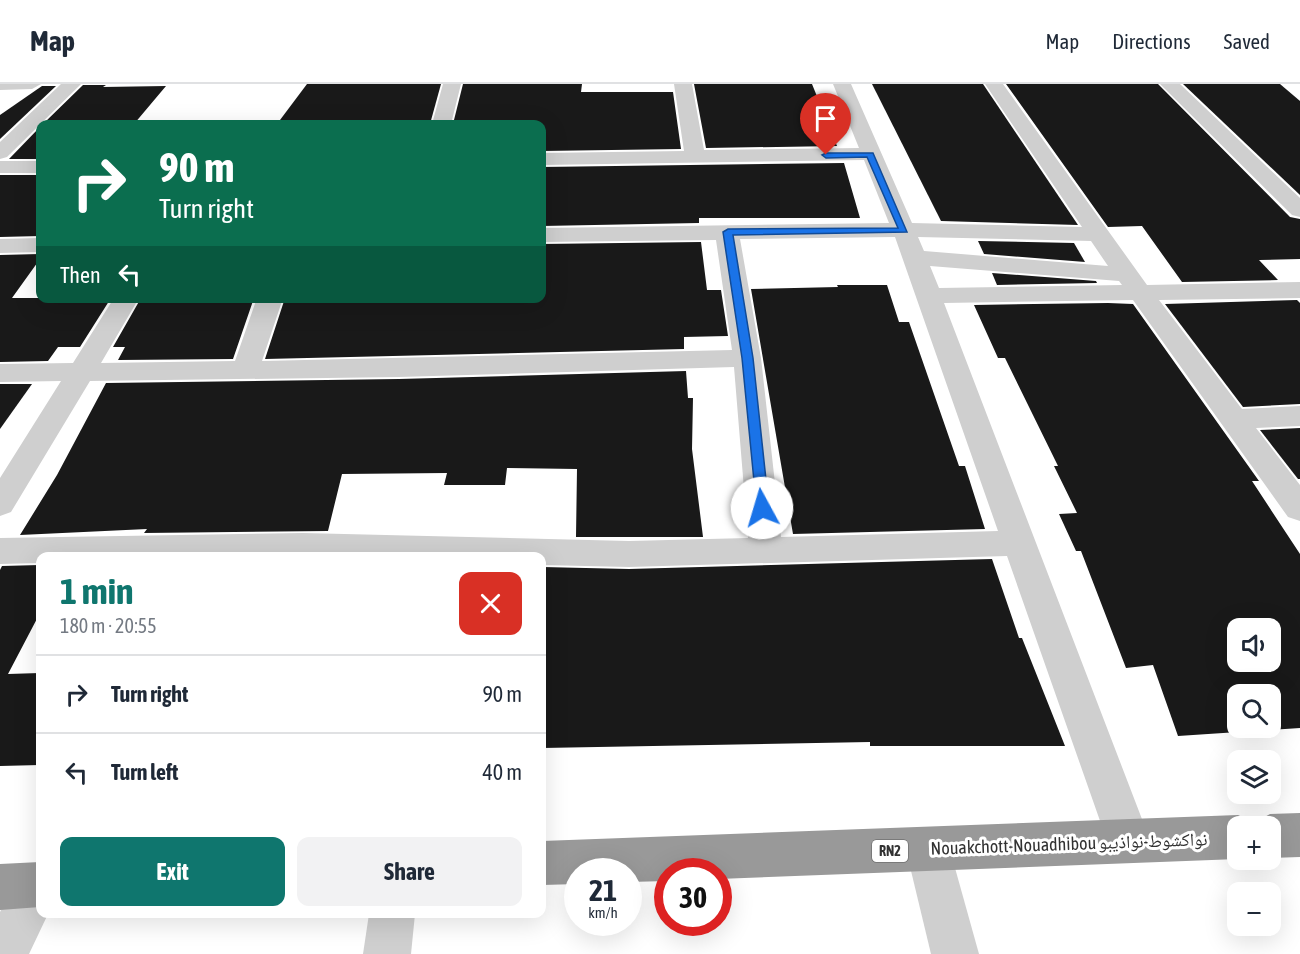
<!DOCTYPE html>
<meta charset="utf-8">
<style>
body{margin:0;font-family:"Asap Condensed","Noto Naskh Arabic",sans-serif;background:#f2f2f3;color:#1f2937;height:100vh;display:flex;flex-direction:column;font-size:22px;white-space:nowrap}
*{box-sizing:border-box;margin:0}
p{font-size:20px;color:#747a83}
.icon{flex:none;width:33px;height:33px;fill:none;stroke:currentColor;stroke-width:2;stroke-linecap:round;stroke-linejoin:round}
.map{position:relative;flex:1;overflow:hidden}
.sheet{position:absolute;left:36px;top:468px;width:510px;height:366px;display:flex;flex-direction:column;background:#fff;border-radius:12px;box-shadow:0 6px 24px #0002}
.sheet>*{flex:none}
.top-card{position:absolute;left:36px;top:36px;width:510px;height:183px;border-radius:12px;box-shadow:0 6px 24px #0002;background:#0b6e4f;color:#fff;overflow:hidden}
.fabs{position:absolute;left:1227px;top:534px;display:grid;gap:12px}
.fabs a{display:grid;place-items:center;width:54px;height:54px;border-radius:12px;background:#fff;box-shadow:0 6px 24px #0002;font-size:30px}
.speed{position:absolute;left:564px;top:774px;display:flex;gap:12px;font-size:30px;font-weight:700;text-align:center}
.speed>*{display:grid;place-content:center;width:78px;height:78px;border-radius:50%;background:#fff;box-shadow:0 6px 24px #0002;line-height:1}
.speed small{font-size:15px;font-weight:400}
.speed .limit{border:9px solid #d22;background:#fff;color:#111}
.pin{position:absolute;display:grid;place-items:center;width:51px;height:51px;color:#fff;margin:-62px -26px;border-radius:50% 50% 50% 0;rotate:-45deg;box-shadow:0 0 6px #0007}
.pin .icon{rotate:45deg}
.me{position:absolute;width:66px;margin:-33px;rotate:354deg;stroke-linejoin:round;filter:drop-shadow(0 0 4px #0008)}
.turn{display:flex;align-items:center;gap:21px;height:126px;padding:0 24px;font-size:27px}
.turn .icon{width:78px;height:78px;stroke-width:2.5}
.turn b{display:block;font-size:42px;line-height:51px}
.then{display:flex;align-items:center;height:57px;padding:0 24px;background:#0003;gap:12px;font-size:22px}
.round{display:grid;place-items:center;flex:none;width:63px;height:63px;border-radius:12px;background:#f2f2f3}
.summary{display:flex;align-items:center;justify-content:space-between;height:102px;padding:0 24px}
h1{font-size:36px;font-weight:700;line-height:45px;color:#0f766e}
.cta{display:flex;gap:12px;margin-top:auto;padding:12px 24px}
.cta a{flex:1;height:69px;border-radius:12px;background:#0f766e;color:#fff;font-size:24px;font-weight:700;line-height:69px;text-align:center}
.cta a+a{background:#f2f2f3;color:#1f2937}
ul{padding:0;list-style:none}
li{display:flex;align-items:center;gap:18px;height:78px;padding:0 24px;border-top:2px solid #e0e1e3}
li div{flex:1}
li b{display:block;font-size:22px}
li em{font-style:normal}
header{display:flex;align-items:center;gap:36px;box-sizing:border-box;height:84px;padding:0 30px;background:#fff;border-bottom:2px solid #e0e1e3}
header strong{font-size:28px}
nav{display:flex;gap:33px;margin-inline-start:auto;font-size:21px}
.map>svg:first-child{display:block}
</style>
<header>
<strong>Map</strong>
<nav><a>Map</a><a>Directions</a><a>Saved</a></nav>
</header>
<div class="map">
<svg width="1300" height="870" viewBox="0 0 1300 870">
<rect width="100%" height="100%" fill="#fff"/>
<!-- building -->
<g fill="#191919" fill-rule="evenodd">
<polygon points="307,0 441,0 430,40 277,40"/>
<polygon points="463,0 582,0 581,8 673,8 681,65 542,67 542,40 453,40"/>
<polygon points="694,0 812,0 837,62 706,64"/>
<polygon points="872,0 983,0 1078,141 941,137"/>
<polygon points="1006,0 1158,0 1290,133 1300,135 1300,175 1259,176 1278,196 1182,198 1142,142 1108,143"/>
<polygon points="1183,0 1280,0 1300,17 1300,111"/>
<polygon points="83,1 106,1 103,3 166,2 134,40 43,40"/>
<polygon points="42,2 56,2 0,55 0,31"/>
<polygon points="40,43 40,75 8,75 9,75"/>
<polygon points="844,79 860,134 699,134 699,139 542,142 542,83"/>
<polygon points="0,91 40,91 40,152 0,153"/>
<polygon points="978,157 1074,159 1085,178 984,170"/>
<polygon points="701,158 707,206 721,206 728,252 684,253 684,265 265,275 285,214 542,214 542,160"/>
<polygon points="40,170 40,175 12,214 111,214 80,263 58,263 48,277 0,278 0,171"/>
<polygon points="992,189 1096,197 1097,199 997,201"/>
<polygon points="837,201 887,201 899,238 909,238 959,382 965,382 985,445 793,450 751,205 838,203"/>
<polygon points="141,214 254,214 233,275 118,276 125,263 113,263"/>
<polygon points="1297,216 1300,219 1300,320 1243,323 1165,220"/>
<path d="M1108 219 1133 220 1259 397H1252L1300 470V644L1178 652 1153 581 1126 584 1081 467H1076L1059 430 1077 429 1054 382H1058L1005 274H998L974 221ZM1238 544H1270V578H1238ZM1238 610H1270V644H1238Z"/>
<polygon points="686,287 688,314 693,314 692,365 703,453 576,453 577,385 507,384 505,401 444,401 447,389 342,390 328,447 144,449 147,445 20,451 57,391 106,299 399,295"/>
<polygon points="0,300 32,300 0,345"/>
<polygon points="1300,344 1300,395 1298,395 1260,346"/>
<polygon points="992,475 1019,554 1022,554 1065,662 870,662 870,658 542,664 542,483 629,485"/>
<polygon points="40,481 40,529 8,590 40,589 40,681 0,682 0,486 2,482"/>
</g>
<g fill="none" stroke-linecap="round" stroke-linejoin="round">
<!-- minor -->
<g fill="#cfcfcf" fill-rule="evenodd">
<polygon points="0,0 41,0 32,5 0,6"/>
<polygon points="61,0 81,0 7,73 0,75 0,58"/>
<polygon points="443,0 461,0 451,40 432,40"/>
<path d="M674 0H692L704 66 859 64 833 0H851L912 139 1082 143 985 0H1003L1147 201 1300 198V214L1159 216 1242 325 1300 322V342L1256 344 1300 401V437L1288 433 1133 216 944 219 1150 756 1144 771 1128 778 1112 771 1007 472 629 483 542 481V472H40V479L0 480V454L303 449 629 457 748 454 734 283 399 293 90 297 11 428 0 432V394L61 297 0 298V280L73 279 114 214H139L101 279 235 277 257 214H283L262 277 732 266 716 156 542 158V144L889 139 864 76 542 81V69L684 67ZM895 153 998 447 781 453 761 274 740 155ZM918 153 1091 157 1108 182 924 167ZM930 182 1119 197 1122 201 939 204Z"/>
<polygon points="1160,0 1180,0 1300,114 1300,133 1292,131"/>
<rect x="0" y="77" width="40" height="12"/>
<polygon points="40,154 40,168 0,169 0,155"/>
<polygon points="928,744 944,750 950,766 979,870 931,870 906,766 912,750"/>
<polygon points="37,779 40,781 40,830 48,830 29,870 0,870 0,828 21,786"/>
<polygon points="369,830 415,830 411,870 363,870"/>
</g>
<!-- highway -->
<g fill="#999" fill-rule="evenodd">
<polygon points="1300,729 1300,773 1270,774 1270,742 1238,742 1238,775 718,795 718,788 668,788 668,797 628,798 628,788 578,788 578,800 542,801 542,757 1238,731 1254,739 1270,730"/>
<polygon points="40,778 40,823 0,826 0,780"/>
</g>
</g>
<!-- route -->
<polygon fill="#1a73e8" stroke="#114b97" stroke-width="1.5" points="873,69 907,148 733,151 753,274 769,424 762,429 757,428 742,274 723,148 728,145 898,144 867,73 826,74 822,71 826,69"/>
<g text-anchor="middle" stroke-width="6" stroke-linejoin="round" paint-order="stroke">
<!-- shield labels -->
<rect fill="#fff" stroke="#707070" stroke-width="1.5" x="872" y="756" width="36" height="22" rx="4.5"/>
<g font-size="14" font-weight="bold" fill="#323232">
<text x="890" y="772">RN2</text>
</g>
<!-- near-street labels -->
<g font-size="18" fill="#323232" stroke="#fff">
<text transform="translate(1069 760) rotate(-2)" y="6">Nouakchott-Nouadhibou نواكشوط-نواذيبو</text>
</g>
</g>
</svg>
<div class="fabs">
<a><svg class="icon" aria-label="sound" viewBox="0 0 24 24"><path d="M4 9h4l5-4v14l-5-4H4zM17 9q2 3 0 6"/></svg></a>
<a><svg class="icon" aria-label="search" viewBox="0 0 24 24"><circle cx="10" cy="10" r="6"/><path d="M15 15l6 6"/></svg></a>
<a><svg class="icon" aria-label="layers" viewBox="0 0 24 24"><path d="M12 4l9 5-9 5-9-5zM3 14l9 5 9-5"/></svg></a>
<a>+</a>
<a>−</a>
</div>
<div class="speed"><div>21<small>km/h</small></div><div class="limit">30</div></div>
<div class="pin" style="left:826px;top:71px;background:#d93025"><svg class="icon" aria-label="arrive" viewBox="0 0 24 24"><path d="M6 21V4h12l-3 4 3 4H6"/></svg></div>
<svg class="me" style="left:762px;top:424px" viewBox="-20 -20 40 40"><circle r="19" fill="#fff"/><path d="M0-13L10 11 0 6-10 11z" fill="#1a73e8"/></svg>
<div class="top-card">
<div class="turn"><svg class="icon" aria-label="right" viewBox="0 0 24 24"><path d="M7 20v-9h11M14 6l5 5-5 5"/></svg><div><b>90 m</b>Turn right</div></div>
<div class="then">Then<svg class="icon" aria-label="left" viewBox="0 0 24 24"><path d="M17 20v-9H6M10 6l-5 5 5 5"/></svg></div>
</div>
<section class="sheet">
<div class="summary"><div><h1>1 min</h1><p>180 m · 20:55</p></div><a class="round" style="background:#d93025;color:#fff"><svg class="icon" aria-label="close" viewBox="0 0 24 24"><path d="M6 6l12 12M18 6L6 18"/></svg></a></div>
<ul>
<li><svg class="icon" aria-label="right" viewBox="0 0 24 24"><path d="M7 20v-9h11M14 6l5 5-5 5"/></svg><div><b>Turn right</b></div><em>90 m</em></li>
<li><svg class="icon" aria-label="left" viewBox="0 0 24 24"><path d="M17 20v-9H6M10 6l-5 5 5 5"/></svg><div><b>Turn left</b></div><em>40 m</em></li>
</ul>
<div class="cta"><a>Exit</a><a>Share</a></div>
</section>
</div>
